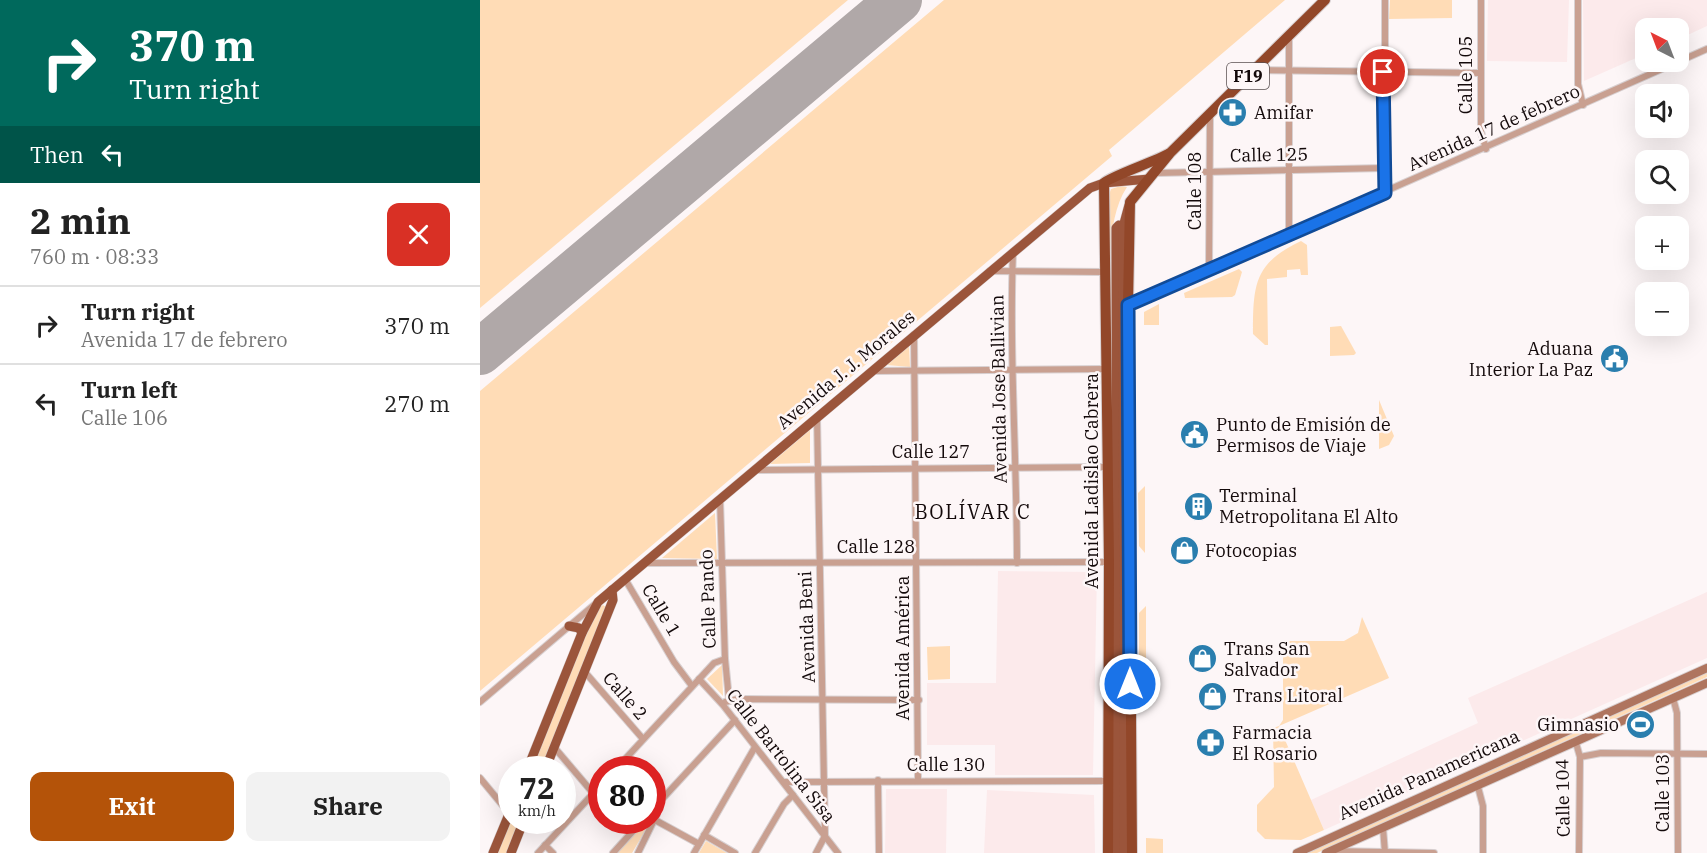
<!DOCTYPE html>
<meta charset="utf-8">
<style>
body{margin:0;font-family:"IBM Plex Serif",serif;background:#f2f2f2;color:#222;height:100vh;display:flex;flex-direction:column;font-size:22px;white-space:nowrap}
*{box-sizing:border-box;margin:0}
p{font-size:20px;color:#767676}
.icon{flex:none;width:33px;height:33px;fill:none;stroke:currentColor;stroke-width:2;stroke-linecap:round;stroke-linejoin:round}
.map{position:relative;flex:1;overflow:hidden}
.panel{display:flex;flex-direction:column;background:#fff;width:480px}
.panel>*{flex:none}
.hud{background:#00695c;color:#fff;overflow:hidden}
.needle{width:39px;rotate:318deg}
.buttons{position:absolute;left:1155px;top:18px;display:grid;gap:12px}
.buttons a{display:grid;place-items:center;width:54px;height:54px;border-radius:12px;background:#fff;box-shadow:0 6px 24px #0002;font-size:30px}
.speed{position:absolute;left:18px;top:756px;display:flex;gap:12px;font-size:30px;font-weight:700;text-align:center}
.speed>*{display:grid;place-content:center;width:78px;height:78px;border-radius:50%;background:#fff;box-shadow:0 6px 24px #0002;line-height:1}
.speed small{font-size:15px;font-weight:400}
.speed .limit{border:9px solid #d22;background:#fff;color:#111}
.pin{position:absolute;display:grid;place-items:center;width:51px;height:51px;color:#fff;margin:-26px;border:3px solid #fff;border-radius:50%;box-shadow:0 2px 6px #0007}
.me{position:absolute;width:66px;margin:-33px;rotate:0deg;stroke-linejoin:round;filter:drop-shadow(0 0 4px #0008)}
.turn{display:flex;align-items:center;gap:21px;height:126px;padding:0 30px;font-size:27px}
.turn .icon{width:78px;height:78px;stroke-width:2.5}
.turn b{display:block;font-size:42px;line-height:51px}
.then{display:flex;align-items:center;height:57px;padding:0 30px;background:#0003;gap:12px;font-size:22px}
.round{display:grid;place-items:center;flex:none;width:63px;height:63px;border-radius:12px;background:#f2f2f2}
.head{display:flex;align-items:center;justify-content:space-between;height:102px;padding:0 30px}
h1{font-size:36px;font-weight:800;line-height:45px}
.button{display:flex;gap:12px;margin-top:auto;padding:12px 30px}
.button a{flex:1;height:69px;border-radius:12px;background:#b45309;color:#fff;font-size:24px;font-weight:800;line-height:69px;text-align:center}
.button a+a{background:#f2f2f2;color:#222}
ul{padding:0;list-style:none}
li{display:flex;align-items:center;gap:18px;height:78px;padding:0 30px;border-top:2px solid #e0e0e0}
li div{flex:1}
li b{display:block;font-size:22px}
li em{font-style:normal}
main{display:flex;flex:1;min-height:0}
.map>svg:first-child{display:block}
</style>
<main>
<section class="panel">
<div class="hud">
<div class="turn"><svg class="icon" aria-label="right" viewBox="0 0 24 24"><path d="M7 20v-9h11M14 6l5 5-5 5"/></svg><div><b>370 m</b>Turn right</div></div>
<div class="then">Then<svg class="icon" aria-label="left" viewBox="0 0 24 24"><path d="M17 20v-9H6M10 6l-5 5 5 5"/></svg></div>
</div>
<div class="head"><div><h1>2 min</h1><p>760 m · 08:33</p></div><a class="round" style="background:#d93025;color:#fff"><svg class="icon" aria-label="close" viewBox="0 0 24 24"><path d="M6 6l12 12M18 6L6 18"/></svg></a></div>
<ul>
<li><svg class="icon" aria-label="right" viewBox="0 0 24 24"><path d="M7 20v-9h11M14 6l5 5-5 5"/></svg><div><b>Turn right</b><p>Avenida 17 de febrero</p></div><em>370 m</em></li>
<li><svg class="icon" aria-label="left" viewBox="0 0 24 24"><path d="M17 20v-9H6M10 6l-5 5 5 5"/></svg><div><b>Turn left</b><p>Calle 106</p></div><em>270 m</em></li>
</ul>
<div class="button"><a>Exit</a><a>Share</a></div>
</section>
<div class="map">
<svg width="1227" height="853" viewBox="0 0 1227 853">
<rect width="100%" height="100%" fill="#fdf6f7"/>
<!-- built -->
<g fill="#fceaeb">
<polygon points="1008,0 1089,0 1087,62 1007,61"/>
<polygon points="1103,0 1227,0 1227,26 1199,39 1198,28 1166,28 1165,54 1104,81"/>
<polygon points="518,571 617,572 613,775 515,775 515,745 447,745 447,683 516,683"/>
<polygon points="1227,592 1227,658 844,830 831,800 998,723 988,698"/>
<polygon points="406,789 467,789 466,853 405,853"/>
<polygon points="507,790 614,795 615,853 504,853"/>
</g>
<!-- green -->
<g fill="#ffdcb6">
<polygon points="0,0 368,0 0,308"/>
<polygon points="464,0 805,0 629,150 632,156 0,691 0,391"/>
<polygon points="910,0 972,0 972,18 909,19"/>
<path d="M641 186 647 187C623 223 632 287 631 329L629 195 631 189Z"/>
<path d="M821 241 827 245 828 275H821L820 269 807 270V277L787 279 788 345H785L773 334C773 285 774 263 821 241Z"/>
<polygon points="759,269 762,272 755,295 752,297 705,298 704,293"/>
<polygon points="679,304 679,325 664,325 664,312"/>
<polygon points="861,326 876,353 874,355 850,356 850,327"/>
<polygon points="429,346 430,367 407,365"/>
<polygon points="899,400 914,436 909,445 899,449"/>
<polygon points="330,430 330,463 290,464"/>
<polygon points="665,486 665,553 659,546 658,493"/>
<polygon points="235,513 237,559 182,558"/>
<polygon points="123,605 127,608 61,769 50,770 114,612"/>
<polygon points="666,606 666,673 659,667 659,613"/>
<polygon points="882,617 909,678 799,726 844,830 821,840 785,839 777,831 777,805 794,787 793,728 799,726 803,720 803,641 864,641 878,633"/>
<polygon points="470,646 470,679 448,680 447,647"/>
<polygon points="242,665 243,696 227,679"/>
<polygon points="1227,672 1227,677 837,853 827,853"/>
<polygon points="31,816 32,820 41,821 28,853 17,853"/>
<polygon points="165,821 171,821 152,853 135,853"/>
<polygon points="666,838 683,839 683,853 666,853"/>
<polygon points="226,841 247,853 219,853"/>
</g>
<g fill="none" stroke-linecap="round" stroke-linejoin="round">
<!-- runway -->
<polyline stroke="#b0a8a8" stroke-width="46" points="0,352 419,0"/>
<defs>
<g id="minor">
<polyline points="905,0 905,193"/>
<polyline points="1001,0 1001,132 1006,149"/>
<polyline points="1098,0 1098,84 1103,105"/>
<polyline points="809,37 809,235"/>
<polyline points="775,70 1001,73"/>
<polyline points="676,173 904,168"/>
<path d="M533 252C529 355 537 459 537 563"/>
<polyline points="729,269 730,114"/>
<polyline points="510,271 625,272"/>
<polyline points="648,305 1227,49"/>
<polyline points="434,335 438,780"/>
<polyline points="394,371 627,369"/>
<polyline points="275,470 628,467"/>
<polyline points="240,499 245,659 249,699"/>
<polyline points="164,563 629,562"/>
<polyline points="145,579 194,662 212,686"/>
<polyline points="104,671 163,739"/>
<polyline points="219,679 243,705 358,853"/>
<polyline points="1193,698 1197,713 1198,853"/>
<polyline points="0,702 114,605"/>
<polyline points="245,702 258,699 439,700"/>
<polyline points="1096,743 1100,757 1099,853"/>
<polyline points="74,747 113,793"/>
<polyline points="1100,757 1121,753 1227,754"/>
<polyline points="135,770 234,663 245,659"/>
<polyline points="0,778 29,813"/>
<polyline points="398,780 399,853"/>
<polyline points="304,782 628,781"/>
<polyline points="998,787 1003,806 1003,853"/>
<polyline points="172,810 255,720"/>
<polyline points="175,820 219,844"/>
<polyline points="903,828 905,853"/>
<polyline points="224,835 255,853"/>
<polyline points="65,845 73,853"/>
<polyline points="852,851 954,853"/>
<polyline points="58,853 122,784"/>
<polyline points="133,853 163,820"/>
<polyline points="158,853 177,814 175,807"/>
<polyline points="214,853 275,747"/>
<polyline points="275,853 304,804 313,795"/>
<polyline points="336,853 345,836 337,417"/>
</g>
<g id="secondary">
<polyline points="817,853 1227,668"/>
<polyline points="846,853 1227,683"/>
</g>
<g id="primary">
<polyline points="89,626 99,628 102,633"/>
<polyline points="47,770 102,633 118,602 610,188 624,183 669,179"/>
<polyline points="65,770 133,600 132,590"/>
<polyline points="13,853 32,807"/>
<polyline points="31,853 44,820"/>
<polyline points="637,853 636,228 639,225 643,227"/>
<polyline points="644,853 643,227 649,205"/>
</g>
<g id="trunk">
<path d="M628 853 629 562 624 183C629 177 676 161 688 154"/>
<polyline points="652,853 648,305 650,202 690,153 845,0"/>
</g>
</defs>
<!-- minor casing -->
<use href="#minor" stroke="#d8d0d1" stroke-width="8"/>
<!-- secondary casing -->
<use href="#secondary" stroke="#d8d0d1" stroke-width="10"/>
<!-- primary casing -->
<use href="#primary" stroke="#d8d0d1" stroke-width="10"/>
<!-- trunk casing -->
<use href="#trunk" stroke="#d8d0d1" stroke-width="12"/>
<!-- minor -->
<use href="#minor" stroke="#c9a091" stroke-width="6"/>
<!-- secondary -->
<use href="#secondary" stroke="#af755f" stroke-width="8"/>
<!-- primary -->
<use href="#primary" stroke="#9b553b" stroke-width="9"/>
<!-- trunk -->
<use href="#trunk" stroke="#924729" stroke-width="10"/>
</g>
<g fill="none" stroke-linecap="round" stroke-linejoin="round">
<defs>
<polyline id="route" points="650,684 648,305 905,193 903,72"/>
</defs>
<!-- route casing -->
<use href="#route" stroke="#114b97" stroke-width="15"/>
<!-- route -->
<use href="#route" stroke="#1a73e8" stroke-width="10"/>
</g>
<!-- icons -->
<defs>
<symbol id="pharmacy-disc" viewBox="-11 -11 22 22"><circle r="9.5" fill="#2a7eae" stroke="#fdf6f7"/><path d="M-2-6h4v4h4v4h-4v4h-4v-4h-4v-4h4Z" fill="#fff"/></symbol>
<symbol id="civic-disc" viewBox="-11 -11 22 22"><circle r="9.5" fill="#2a7eae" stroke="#fdf6f7"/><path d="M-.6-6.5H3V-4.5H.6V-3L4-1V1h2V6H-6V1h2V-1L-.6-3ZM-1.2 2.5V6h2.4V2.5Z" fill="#fff"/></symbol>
<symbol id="building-disc" viewBox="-11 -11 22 22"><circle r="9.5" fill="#2a7eae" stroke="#fdf6f7"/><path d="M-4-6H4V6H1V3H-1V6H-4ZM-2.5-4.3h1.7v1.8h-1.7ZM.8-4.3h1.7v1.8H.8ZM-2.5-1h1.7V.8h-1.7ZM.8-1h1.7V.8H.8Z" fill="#fff"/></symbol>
<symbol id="shop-disc" viewBox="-11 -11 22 22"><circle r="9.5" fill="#2a7eae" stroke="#fdf6f7"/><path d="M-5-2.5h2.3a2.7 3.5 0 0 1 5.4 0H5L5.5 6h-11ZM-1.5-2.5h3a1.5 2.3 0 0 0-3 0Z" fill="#fff"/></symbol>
<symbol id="stadium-disc" viewBox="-11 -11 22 22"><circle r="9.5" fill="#2a7eae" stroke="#fdf6f7"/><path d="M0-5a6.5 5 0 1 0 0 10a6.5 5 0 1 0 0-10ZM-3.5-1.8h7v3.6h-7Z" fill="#fff"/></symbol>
</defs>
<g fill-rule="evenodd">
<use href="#pharmacy-disc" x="736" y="96" width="33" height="33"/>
<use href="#civic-disc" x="1118" y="342" width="33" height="33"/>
<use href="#civic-disc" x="698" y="418" width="33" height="33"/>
<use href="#building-disc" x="702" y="490" width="33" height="33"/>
<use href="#shop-disc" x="688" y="534" width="33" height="33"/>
<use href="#shop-disc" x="706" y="642" width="33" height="33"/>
<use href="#shop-disc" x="716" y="680" width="33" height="33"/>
<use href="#stadium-disc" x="1144" y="708" width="33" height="33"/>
<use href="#pharmacy-disc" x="714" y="726" width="33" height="33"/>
</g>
<g text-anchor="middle" stroke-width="5" stroke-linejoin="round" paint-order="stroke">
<!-- shield labels -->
<rect fill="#fdf6f7" stroke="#595051" stroke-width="1.5" x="747" y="63" width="42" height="26" rx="4.5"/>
<g font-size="16" font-weight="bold" fill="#13090a">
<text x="768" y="82">F19</text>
</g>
<!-- street labels -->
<g font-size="18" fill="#13090a" stroke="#fdf6f7">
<text transform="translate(986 75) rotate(-90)" y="6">Calle 105</text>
<text transform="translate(1014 128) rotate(-24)" y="6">Avenida 17 de febrero</text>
<text transform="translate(789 155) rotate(-1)" y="6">Calle 125</text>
<text transform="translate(715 191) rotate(-90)" y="6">Calle 108</text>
<text transform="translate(366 370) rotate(-40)" y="6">Avenida J. J. Morales</text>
<text transform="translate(519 389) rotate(-91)" y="6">Avenida Jose Ballivian</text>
<text x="451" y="458">Calle 127</text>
<text transform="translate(612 481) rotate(-90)" y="6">Avenida Ladislao Cabrera</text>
<text x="396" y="553">Calle 128</text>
<text transform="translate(228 599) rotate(-92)" y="6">Calle Pando</text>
<text transform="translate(181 610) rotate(59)" y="6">Calle 1</text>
<text transform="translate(327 627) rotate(-92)" y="6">Avenida Beni</text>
<text transform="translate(423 648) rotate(-90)" y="6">Avenida América</text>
<text transform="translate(145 696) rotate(49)" y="6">Calle 2</text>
<text transform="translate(301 756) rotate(52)" y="6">Calle Bartolina Sisa</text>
<text x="466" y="771">Calle 130</text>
<text transform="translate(949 775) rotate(-24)" y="6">Avenida Panamericana</text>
<text transform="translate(1183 793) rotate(-90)" y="6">Calle 103</text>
<text transform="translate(1083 798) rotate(-91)" y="6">Calle 104</text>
</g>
<!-- poi labels -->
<g font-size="18" fill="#13090a" stroke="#fdf6f7" text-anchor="start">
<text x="774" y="119">Amifar</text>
<text x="1113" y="355" text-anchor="end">Aduana<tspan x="1113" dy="21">Interior La Paz</tspan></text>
<text x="736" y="431">Punto de Emisión de<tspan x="736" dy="21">Permisos de Viaje</tspan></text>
<text x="739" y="502">Terminal<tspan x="739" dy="21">Metropolitana El Alto</tspan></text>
<text x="725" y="557">Fotocopias</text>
<text x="744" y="655">Trans San<tspan x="744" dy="21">Salvador</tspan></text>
<text x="753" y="702">Trans Litoral</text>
<text x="1139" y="731" text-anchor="end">Gimnasio</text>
<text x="752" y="739">Farmacia<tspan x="752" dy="21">El Rosario</tspan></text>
</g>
<!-- neighbourhood labels -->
<g font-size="20" letter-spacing="1.5" fill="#13090a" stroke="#fdf6f7">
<text x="493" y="519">BOLÍVAR C</text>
</g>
</g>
</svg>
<div class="buttons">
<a><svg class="needle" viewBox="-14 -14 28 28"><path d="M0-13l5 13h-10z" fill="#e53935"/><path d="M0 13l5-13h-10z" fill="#767676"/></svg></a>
<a><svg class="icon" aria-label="sound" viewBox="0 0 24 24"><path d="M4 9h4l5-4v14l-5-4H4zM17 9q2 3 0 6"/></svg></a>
<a><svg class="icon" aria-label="search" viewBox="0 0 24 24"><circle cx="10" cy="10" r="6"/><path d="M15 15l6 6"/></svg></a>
<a>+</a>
<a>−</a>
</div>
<div class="speed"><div>72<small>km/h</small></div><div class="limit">80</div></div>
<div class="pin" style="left:903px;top:72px;background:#d93025"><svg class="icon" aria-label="arrive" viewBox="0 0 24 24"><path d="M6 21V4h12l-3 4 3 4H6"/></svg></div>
<svg class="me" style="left:650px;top:684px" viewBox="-20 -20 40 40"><circle r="17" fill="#1a73e8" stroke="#fff" stroke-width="3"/><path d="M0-11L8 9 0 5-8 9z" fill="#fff"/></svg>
</div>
</main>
